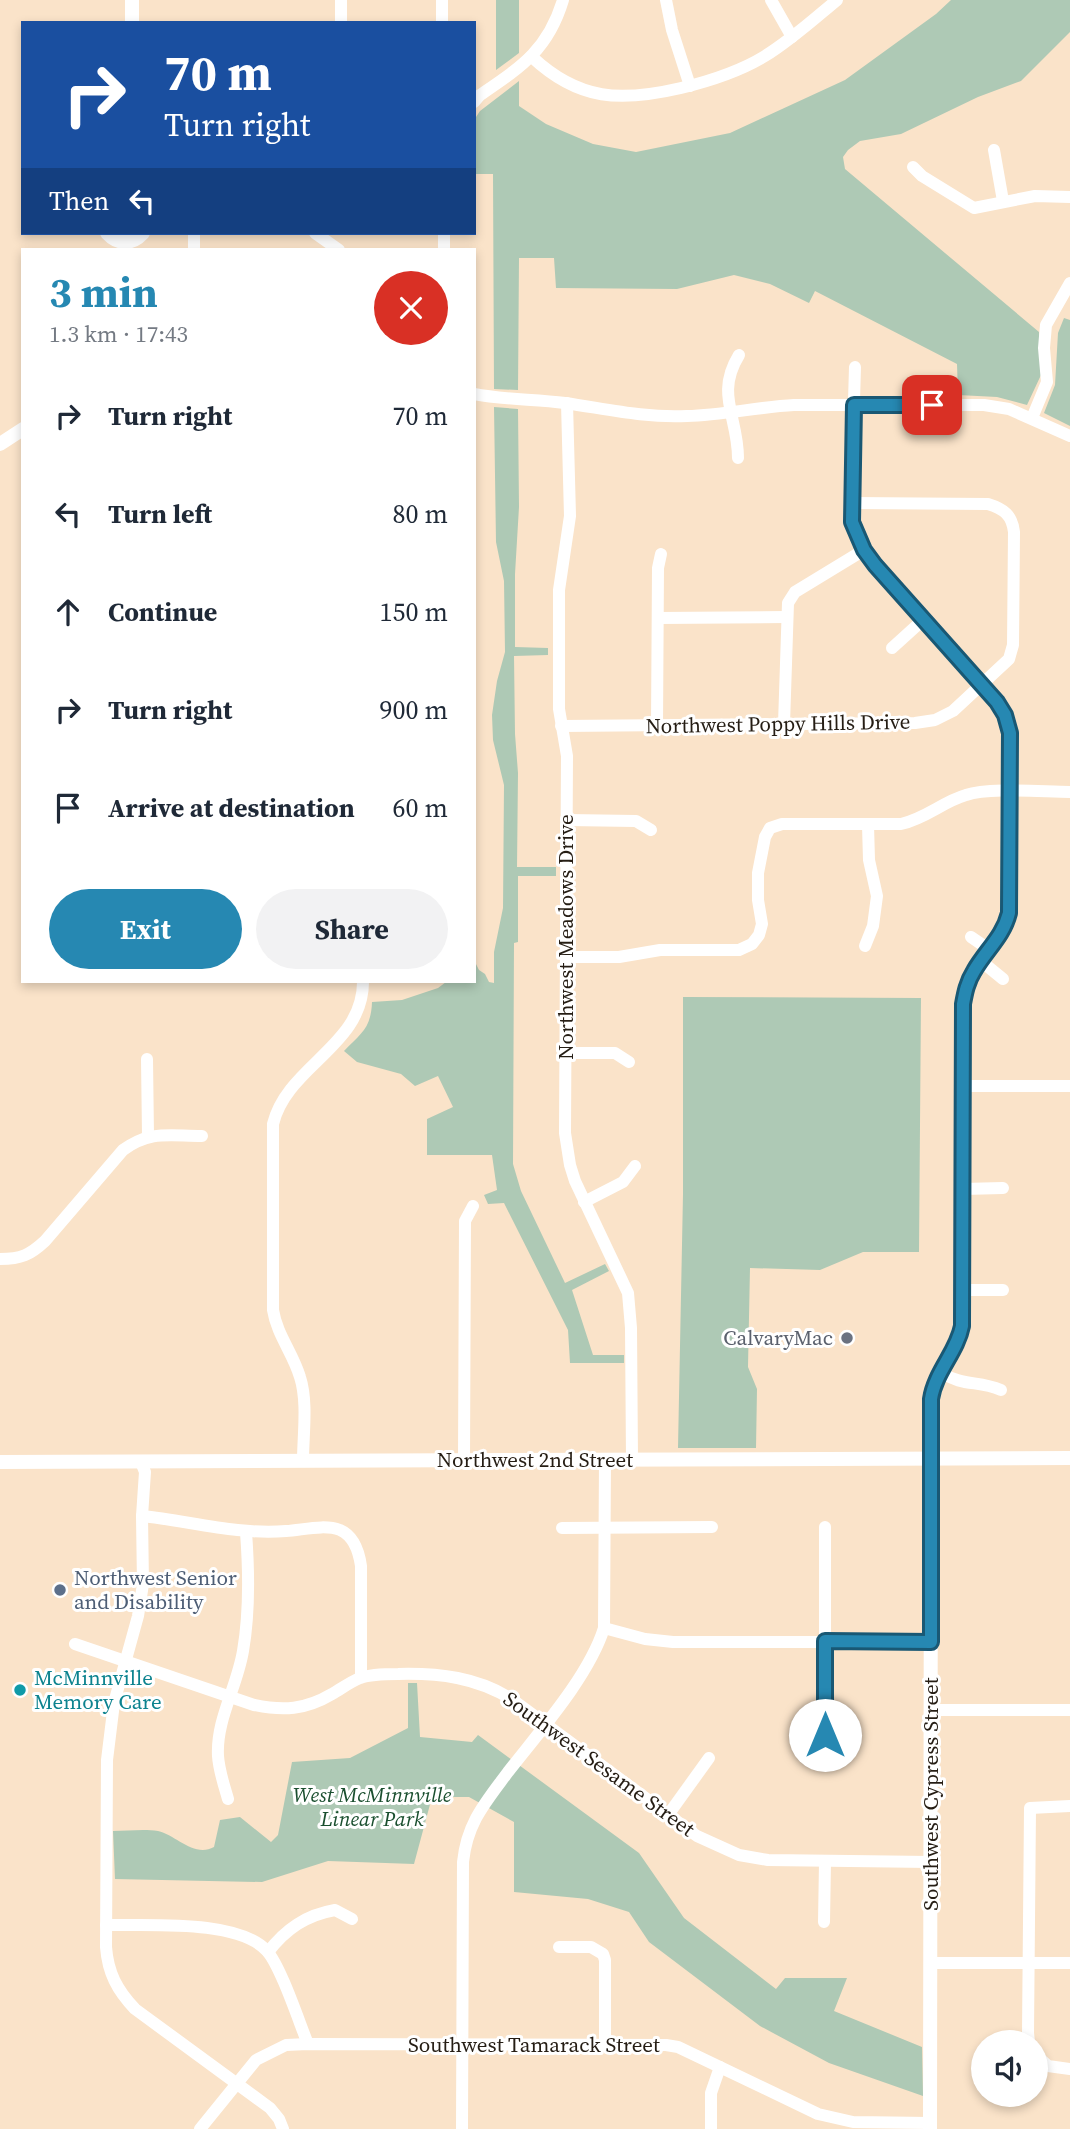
<!DOCTYPE html>
<meta charset="utf-8">
<style>
body{margin:0;font-family:"Source Serif 4",serif;background:#f2f2f3;color:#1f2937;height:100vh;display:flex;flex-direction:column;font-size:26px;white-space:nowrap}
*{box-sizing:border-box;margin:0}
p{font-size:23px;color:#747a83}
.icon{flex:none;width:38px;height:38px;fill:none;stroke:currentColor;stroke-width:2;stroke-linecap:round;stroke-linejoin:round}
.map{position:relative;flex:1;overflow:hidden}
.sheet{position:absolute;left:21px;top:248px;width:455px;height:735px;display:flex;flex-direction:column;background:#fff;border-radius:0px;box-shadow:0 4px 10px #0003}
.sheet>*{flex:none}
.top-card{position:absolute;left:21px;top:21px;width:455px;height:214px;border-radius:0px;box-shadow:0 4px 10px #0003;background:#1a4fa0;color:#fff;overflow:hidden}
.buttons{position:absolute;left:971px;top:2030px;display:grid;gap:14px}
.buttons a{display:grid;place-items:center;width:77px;height:77px;border-radius:50%;background:#fff;box-shadow:0 4px 10px #0003;font-size:35px}
.pin{position:absolute;display:grid;place-items:center;width:60px;height:60px;color:#fff;margin:-30px;border-radius:14px;box-shadow:0 4px 10px #0006}
.me{position:absolute;width:77px;margin:-38px;rotate:0deg;stroke-linejoin:round;filter:drop-shadow(0 0 5px #0008)}
.turn{display:flex;align-items:center;gap:24px;height:147px;padding:0 28px;font-size:32px}
.turn .icon{width:91px;height:91px;stroke-width:2.5}
.turn b{display:block;font-size:49px;line-height:60px}
.then{display:flex;align-items:center;height:66px;padding:0 28px;background:#0003;gap:14px;font-size:26px}
.round{display:grid;place-items:center;flex:none;width:74px;height:74px;border-radius:37px;background:#f2f2f3}
.headline{display:flex;align-items:center;justify-content:space-between;height:119px;padding:0 28px}
h1{font-size:42px;font-weight:700;line-height:52px;color:#2688b2}
.button{display:flex;gap:14px;margin-top:auto;padding:14px 28px}
.button a{flex:1;height:80px;border-radius:42px;background:#2688b2;color:#fff;font-size:28px;font-weight:700;line-height:80px;text-align:center}
.button a+a{background:#f2f2f3;color:#1f2937}
ul{padding:0;list-style:none}
li{display:flex;align-items:center;gap:21px;height:98px;padding:0 28px}
li div{flex:1}
li b{display:block;font-size:26px}
li em{font-style:normal}
.map>svg:first-child{display:block}
</style>
<div class="map">
<svg width="1070" height="2129" viewBox="0 0 1070 2129">
<rect width="100%" height="100%" fill="#fae3c9"/>
<!-- green -->
<g fill="#aec9b5">
<polygon points="496,0 519,0 519,53 496,70"/>
<polygon points="951,0 1070,0 1070,32 1021,81 978,97 901,134 860,141 848,150 843,157 845,169 1039,332 1041,375 1027,405 997,397 958,395 957,364 815,291 809,303 770,284 734,275 677,289 556,288 554,258 519,258 518,390 494,389 493,174 474,174 474,120 480,111 519,81 519,106 546,124 593,144 636,152 730,133 845,80 936,14"/>
<polygon points="1064,318 1070,320 1070,426 1044,413 1055,385 1058,333"/>
<path d="M494 407 518 409 519 507 515 574V647L548 648V655L514 656 515 734 518 773 517 867H556V876H518V942L514 943 513 1164 521 1191 565 1283 605 1264 609 1271 572 1290 593 1355H624V1363H570L568 1330 504 1203 488 1204 484 1195 497 1190 492 1155H427V1119L453 1107 438 1076 415 1086 401 1074 357 1062 344 1051C361 1033 371 1029 372 1002L402 1000 438 988 446 982H474V960L479 970 485 974 489 982 494 983V952L503 908 504 785 493 740 492 715 497 681 505 652 504 581 496 542Z"/>
<polygon points="683,997 921,998 919,1252 863,1252 820,1270 750,1268 748,1367 757,1389 756,1448 678,1448 683,1194"/>
<path d="M408 1683H417L420 1737 472 1742 478 1735 639 1853 684 1918 776 1989 785 1978H847L834 2011 922 2047 923 2096 829 2063 760 2026 649 1942 629 1912 588 1899 514 1892V1822L469 1797H432L414 1864 328 1861 262 1882 115 1879 113 1831C127 1831 144 1829 158 1831 176 1835 194 1858 214 1847L220 1820 240 1817 271 1842 278 1835 292 1762 350 1758 408 1728Z"/>
</g>
<g fill="none" stroke-linecap="round" stroke-linejoin="round">
<!-- minor -->
<g stroke="#fff" stroke-width="12">
<polyline points="666,0 672,30 690,86"/>
<polyline points="771,0 792,37"/>
<polyline points="341,23 341,0"/>
<polyline points="442,23 442,0"/>
<path d="M532 57C579 101 621 102 681 88 710 81 739 72 765 56 791 40 814 19 837 0"/>
<path d="M474 102 480 95C521 67 548 50 563 0"/>
<polyline points="994,150 1003,201"/>
<polyline points="913,167 922,176 974,208 1035,196 1070,197"/>
<polyline points="315,233 339,250"/>
<polyline points="444,233 444,250"/>
<polyline points="194,250 194,233"/>
<path d="M855 367 851 503 852 522 856 534 875 565 997 702 1005 715 1010 733 1009 913C1003 937 986 951 974 972 968 982 965 993 963 1004L962 1326 957 1343 933 1390 931 1458"/>
<path d="M474 394C504 400 535 399 565 403 607 409 644 418 687 416 723 415 758 407 794 405H984L1009 409 1070 436"/>
<polyline points="567,403 570,516 559,590 559,709 567,756 565,1133 570,1165 575,1181 628,1293 631,1328 632,1460"/>
<polyline points="1032,418 1047,382 1044,348 1046,325 1070,283"/>
<path d="M738 458C738 417 715 394 739 355"/>
<polyline points="658,618 786,617"/>
<polyline points="892,648 924,619"/>
<polyline points="784,724 788,603 795,592 864,550"/>
<polyline points="657,725 658,568 661,554"/>
<path d="M561 726 915 723 935 720 953 711 1009 659 1013 645 1014 532C1012 515 1004 509 988 504L851 503"/>
<polyline points="567,820 636,821 651,830"/>
<polyline points="971,937 990,950"/>
<polyline points="865,946 873,926 877,896 869,860 868,825"/>
<path d="M567 957H619L660 950H739L752 944 759 935 762 924 758 900V873L765 837 770 828 782 824H901C927 818 942 802 966 795 989 787 1044 792 1070 792"/>
<polyline points="981,961 1003,979"/>
<polyline points="566,1053 615,1053 629,1062"/>
<polyline points="147,1059 148,1136"/>
<polyline points="963,1086 1070,1086"/>
<polyline points="963,1189 1003,1188"/>
<polyline points="584,1202 623,1182 635,1166"/>
<path d="M0 1259C21 1259 30 1255 45 1241L123 1150C151 1130 169 1136 202 1136"/>
<polyline points="962,1290 1003,1290"/>
<path d="M940 1372C964 1387 977 1380 1001 1390"/>
<polyline points="464,1460 465,1221 473,1206"/>
<path d="M303 1461C303 1435 308 1402 300 1377 293 1353 277 1335 273 1310V1124C287 1066 363 1046 363 982"/>
<path d="M141 1462 145 1472 142 1516 143 1584 138 1616 114 1703 107 1760 106 1947C108 1973 117 1990 135 2009L270 2108 279 2119 283 2129"/>
<path d="M142 1516C190 1521 237 1535 286 1531 303 1530 324 1524 340 1530 354 1536 359 1552 361 1566V1677"/>
<polyline points="825,1527 825,1759"/>
<polyline points="562,1528 712,1527"/>
<polyline points="604,1628 645,1639 673,1642 931,1642"/>
<path d="M75 1644 254 1705C283 1711 305 1710 332 1694 341 1689 350 1682 360 1678 371 1674 386 1674 398 1674 439 1673 477 1677 513 1700L697 1836 739 1855 768 1860 931 1862"/>
<polyline points="932,1710 1070,1710"/>
<path d="M228 1799C224 1785 219 1771 218 1756 216 1720 237 1687 243 1651 250 1611 249 1572 246 1532"/>
<polyline points="668,1815 709,1758"/>
<polyline points="824,1922 825,1862"/>
<path d="M106 1925C148 1926 238 1919 267 1951 281 1967 299 2022 308 2044"/>
<polyline points="559,1947 591,1947 603,1954 605,1960 605,2045"/>
<path d="M268 1952C286 1929 306 1915 335 1910L352 1919"/>
<polyline points="930,1963 1070,1963"/>
<polyline points="1029,2042 1028,2033 1030,1808 1070,1806"/>
<polyline points="1036,2055 1048,2066 1070,2069"/>
<polyline points="200,2129 256,2060 286,2045 308,2044 666,2045 678,2047 818,2114 853,2122 930,2123"/>
<path d="M462 2129 463 1862C467 1823 485 1803 508 1772 540 1731 589 1676 604 1628L605 1460"/>
<polyline points="711,2129 711,2093 720,2067"/>
</g>
<!-- major -->
<g stroke="#fff" stroke-width="14">
<polyline points="132,23 132,0"/>
<path d="M107 233C118 245 132 245 143 233"/>
<polyline points="0,444 23,429"/>
<polyline points="0,1462 1070,1458"/>
<polyline points="930,2129 931,1458"/>
</g>
</g>
<g fill="none" stroke-linecap="round" stroke-linejoin="round">
<defs>
<path id="route" d="M825 1735V1641L931 1642V1399C935 1372 957 1352 962 1326L963 1004C965 993 967 982 974 971 986 950 1003 937 1009 913L1010 733 1005 715 997 702 875 565 864 550 852 522 854 405H932"/>
</defs>
<!-- route casing -->
<use href="#route" stroke="#195874" stroke-width="18"/>
<!-- route -->
<use href="#route" stroke="#2688b2" stroke-width="12"/>
</g>
<!-- markers -->
<circle fill="#6b7280" stroke="#fff" stroke-width="2.5" cx="847" cy="1338" r="7"/>
<circle fill="#5c6f8a" stroke="#fff" stroke-width="2.5" cx="60" cy="1590" r="7"/>
<circle fill="#0f9aa8" stroke="#fff" stroke-width="2.5" cx="20" cy="1690" r="7"/>
<g text-anchor="middle" stroke-width="6" stroke-linejoin="round" paint-order="stroke">
<!-- street labels -->
<g font-size="21" fill="#251d14" stroke="#fff">
<text transform="translate(778 724) rotate(-1)" y="7">Northwest Poppy Hills Drive</text>
<text transform="translate(566 937) rotate(-90)" y="7">Northwest Meadows Drive</text>
<text x="535" y="1467">Northwest 2nd Street</text>
<text transform="translate(599 1764) rotate(36)" y="7">Southwest Sesame Street</text>
<text transform="translate(931 1794) rotate(-90)" y="7">Southwest Cypress Street</text>
<text x="534" y="2052">Southwest Tamarack Street</text>
</g>
<!-- worship labels -->
<g font-size="21" fill="#5b616d" stroke="#fff" text-anchor="end">
<text x="833" y="1345">CalvaryMac</text>
</g>
<!-- service labels -->
<g font-size="21" fill="#4e5e75" stroke="#fff" text-anchor="start">
<text x="74" y="1585">Northwest Senior<tspan x="74" dy="24">and Disability</tspan></text>
</g>
<!-- culture labels -->
<g font-size="21" fill="#0d838f" stroke="#fff" text-anchor="start">
<text x="34" y="1685">McMinnville<tspan x="34" dy="24">Memory Care</tspan></text>
</g>
<!-- park labels -->
<g font-size="21" font-style="italic" fill="#1a4f2f" stroke="#fff">
<text x="372" y="1802">West McMinnville<tspan x="372" dy="24">Linear Park</tspan></text>
</g>
</g>
</svg>
<div class="buttons">
<a><svg class="icon" aria-label="sound" viewBox="0 0 24 24"><path d="M4 9h4l5-4v14l-5-4H4zM17 9q2 3 0 6"/></svg></a>
</div>
<div class="pin" style="left:932px;top:405px;background:#d93025"><svg class="icon" aria-label="arrive" viewBox="0 0 24 24"><path d="M6 21V4h12l-3 4 3 4H6"/></svg></div>
<svg class="me" style="left:825px;top:1735px" viewBox="-20 -20 40 40"><circle r="19" fill="#fff"/><path d="M0-13L10 11 0 6-10 11z" fill="#2688b2"/></svg>
<div class="top-card">
<div class="turn"><svg class="icon" aria-label="right" viewBox="0 0 24 24"><path d="M7 20v-9h11M14 6l5 5-5 5"/></svg><div><b>70 m</b>Turn right</div></div>
<div class="then">Then<svg class="icon" aria-label="left" viewBox="0 0 24 24"><path d="M17 20v-9H6M10 6l-5 5 5 5"/></svg></div>
</div>
<section class="sheet">
<div class="headline"><div><h1>3 min</h1><p>1.3 km · 17:43</p></div><a class="round" style="background:#d93025;color:#fff"><svg class="icon" aria-label="close" viewBox="0 0 24 24"><path d="M6 6l12 12M18 6L6 18"/></svg></a></div>
<ul>
<li><svg class="icon" aria-label="right" viewBox="0 0 24 24"><path d="M7 20v-9h11M14 6l5 5-5 5"/></svg><div><b>Turn right</b></div><em>70 m</em></li>
<li><svg class="icon" aria-label="left" viewBox="0 0 24 24"><path d="M17 20v-9H6M10 6l-5 5 5 5"/></svg><div><b>Turn left</b></div><em>80 m</em></li>
<li><svg class="icon" aria-label="ahead" viewBox="0 0 24 24"><path d="M12 20V5M6 11l6-6 6 6"/></svg><div><b>Continue</b></div><em>150 m</em></li>
<li><svg class="icon" aria-label="right" viewBox="0 0 24 24"><path d="M7 20v-9h11M14 6l5 5-5 5"/></svg><div><b>Turn right</b></div><em>900 m</em></li>
<li><svg class="icon" aria-label="arrive" viewBox="0 0 24 24"><path d="M6 21V4h12l-3 4 3 4H6"/></svg><div><b>Arrive at destination</b></div><em>60 m</em></li>
</ul>
<div class="button"><a>Exit</a><a>Share</a></div>
</section>
</div>
